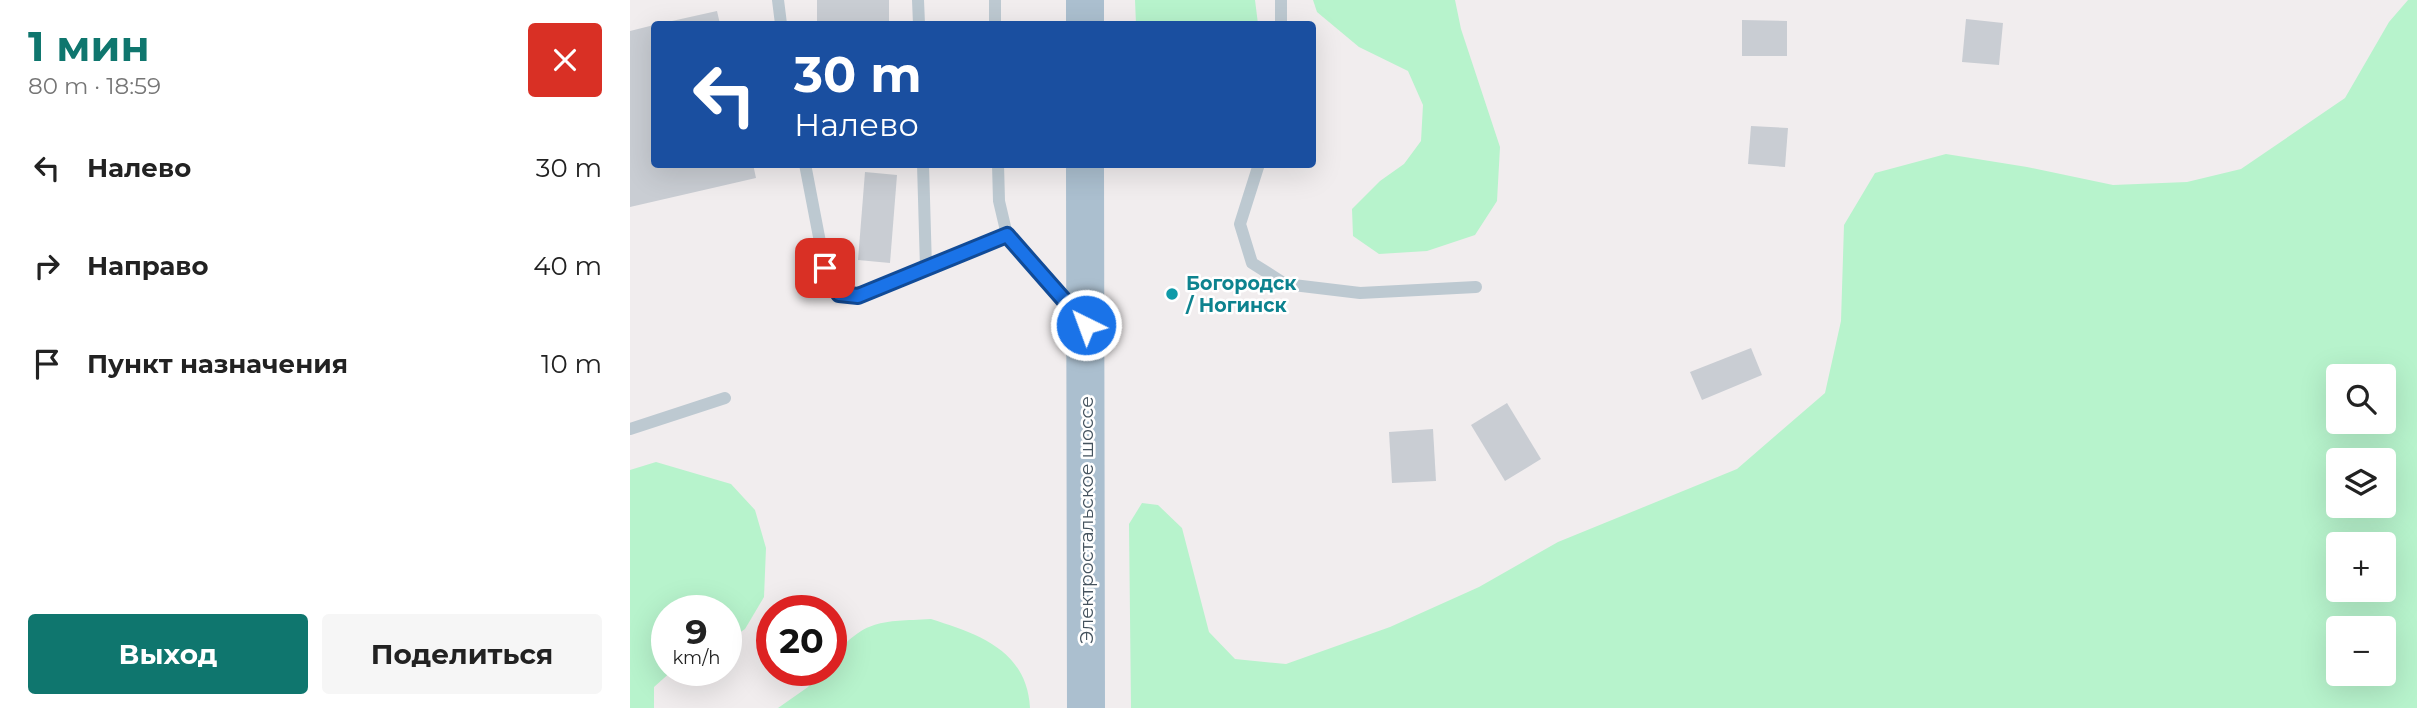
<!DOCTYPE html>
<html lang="ru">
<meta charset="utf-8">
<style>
body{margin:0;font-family:Montserrat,sans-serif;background:#f6f6f6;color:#222;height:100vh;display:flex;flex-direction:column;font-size:26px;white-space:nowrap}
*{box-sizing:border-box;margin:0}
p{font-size:23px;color:#767676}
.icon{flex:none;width:38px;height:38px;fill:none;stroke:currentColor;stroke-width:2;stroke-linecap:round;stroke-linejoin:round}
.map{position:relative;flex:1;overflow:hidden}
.side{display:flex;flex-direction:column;background:#fff;width:630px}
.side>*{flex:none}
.top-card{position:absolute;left:21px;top:21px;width:665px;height:147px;border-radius:7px;box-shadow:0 7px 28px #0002;background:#1a4fa0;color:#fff;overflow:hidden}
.buttons{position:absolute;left:1696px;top:364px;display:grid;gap:14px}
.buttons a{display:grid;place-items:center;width:70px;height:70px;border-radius:7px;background:#fff;box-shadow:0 7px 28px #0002;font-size:35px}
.speed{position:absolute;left:21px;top:595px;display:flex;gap:14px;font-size:35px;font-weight:700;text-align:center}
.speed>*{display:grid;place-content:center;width:91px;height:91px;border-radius:50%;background:#fff;box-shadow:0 7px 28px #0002;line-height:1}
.speed small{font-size:18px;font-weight:400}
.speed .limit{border:10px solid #d22;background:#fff;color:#111}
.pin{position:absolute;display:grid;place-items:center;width:60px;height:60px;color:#fff;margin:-30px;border-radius:14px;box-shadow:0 4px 10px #0006}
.me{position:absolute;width:77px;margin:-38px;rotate:318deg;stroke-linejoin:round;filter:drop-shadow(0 0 5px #0008)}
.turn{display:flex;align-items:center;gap:24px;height:147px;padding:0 28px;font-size:32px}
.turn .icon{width:91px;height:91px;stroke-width:2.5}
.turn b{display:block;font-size:49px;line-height:60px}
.round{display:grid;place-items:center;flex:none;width:74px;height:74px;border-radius:7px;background:#f6f6f6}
.head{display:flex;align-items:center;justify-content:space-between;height:119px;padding:0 28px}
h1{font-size:42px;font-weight:700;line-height:52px;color:#0f766e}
.action{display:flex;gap:14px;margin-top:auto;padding:14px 28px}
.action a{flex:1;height:80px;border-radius:7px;background:#0f766e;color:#fff;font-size:28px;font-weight:700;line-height:80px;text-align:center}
.action a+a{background:#f6f6f6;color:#222}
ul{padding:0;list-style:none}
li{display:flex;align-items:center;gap:21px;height:98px;padding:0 28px}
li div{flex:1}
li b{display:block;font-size:26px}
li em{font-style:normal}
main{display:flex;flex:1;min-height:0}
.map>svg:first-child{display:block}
</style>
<main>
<section class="side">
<div class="head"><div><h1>1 мин</h1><p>80 m · 18:59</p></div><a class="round" style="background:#d93025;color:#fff"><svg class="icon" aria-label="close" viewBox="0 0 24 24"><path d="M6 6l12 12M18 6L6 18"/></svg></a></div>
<ul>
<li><svg class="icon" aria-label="left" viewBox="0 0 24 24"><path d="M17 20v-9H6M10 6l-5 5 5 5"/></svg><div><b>Налево</b></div><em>30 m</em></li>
<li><svg class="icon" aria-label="right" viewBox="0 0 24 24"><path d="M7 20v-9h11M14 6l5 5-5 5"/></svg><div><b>Направо</b></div><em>40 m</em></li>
<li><svg class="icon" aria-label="arrive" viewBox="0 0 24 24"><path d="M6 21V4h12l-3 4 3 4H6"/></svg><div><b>Пункт назначения</b></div><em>10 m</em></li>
</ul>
<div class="action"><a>Выход</a><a>Поделиться</a></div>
</section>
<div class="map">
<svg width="1787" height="708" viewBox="0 0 1787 708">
<rect width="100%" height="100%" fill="#f1edee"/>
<!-- green -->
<g fill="#b7f3cc" fill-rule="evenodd">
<polygon points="505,0 625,0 628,24 506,24"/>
<polygon points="683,0 825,0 831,29 870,147 867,201 845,235 797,251 749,254 723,236 722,209 750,181 774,164 791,141 793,105 778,71 729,47 687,12"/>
<path d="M1778 0H1787V708H501L499 524 512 503 528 505 552 528 579 632 605 659 656 664 760 627 849 587 928 542 1107 469 1195 393 1211 321 1214 225 1245 173 1316 154 1397 167 1483 185 1557 182 1611 169 1715 98 1759 22ZM1708 376H1754V422H1708ZM1708 460H1754V506H1708ZM1708 544H1754V590H1708ZM1708 628H1754V674H1708Z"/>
<polygon points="26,462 101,484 125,510 136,548 134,597 115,629 96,642 96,611 37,611 37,670 43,670 24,687 24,708 0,708 0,470"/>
<path d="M301 619C348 634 397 650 400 708H148L178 687 192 670H201V659C236 618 250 622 301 619Z"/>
</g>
<!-- building -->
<g fill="#c9cdd3">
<rect x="187" y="0" width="72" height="24"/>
<polygon points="87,11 90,24 33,24 33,23"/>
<polygon points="1336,19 1373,23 1369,65 1332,62"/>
<polygon points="1112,20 1157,21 1157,56 1112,56"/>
<polygon points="24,25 24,164 123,164 126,178 0,207 0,31"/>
<polygon points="1121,126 1158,128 1155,167 1118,164"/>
<polygon points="235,172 267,175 260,263 228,260"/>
<polygon points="1121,348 1132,375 1072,400 1060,372"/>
<polygon points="877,403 911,459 875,481 841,425"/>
<polygon points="803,429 806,481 762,483 759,432"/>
</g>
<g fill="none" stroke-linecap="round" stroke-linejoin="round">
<!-- service -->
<g stroke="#bdc9d1" stroke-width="12">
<polyline points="148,0 151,24"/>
<polyline points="288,0 289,24"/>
<polyline points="365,0 365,24"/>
<polyline points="651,24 651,0"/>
<polyline points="175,164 195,268 209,294 228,296 377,235"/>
<polyline points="293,164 296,268"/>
<polyline points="368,164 369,201 377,235 447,315"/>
<polyline points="629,164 610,224 622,263 655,284 730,293 846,287"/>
<polyline points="0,429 95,398"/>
</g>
<!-- primary -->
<g stroke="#abbfcf" stroke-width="38">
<polyline points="455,0 455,24"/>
<polyline points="455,164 456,708"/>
</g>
</g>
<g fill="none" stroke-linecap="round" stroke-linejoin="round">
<defs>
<polyline id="route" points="195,268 209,294 228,296 377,235 456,325"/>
</defs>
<!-- route casing -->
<use href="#route" stroke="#114b97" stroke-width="18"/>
<!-- route -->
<use href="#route" stroke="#1a73e8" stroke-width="12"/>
</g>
<!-- markers -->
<circle fill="#0f9aa8" stroke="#fff" stroke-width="2.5" cx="542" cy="294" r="7"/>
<g text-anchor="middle" stroke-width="5" stroke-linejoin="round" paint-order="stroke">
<!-- culture labels -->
<g font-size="19" font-weight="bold" fill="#0d838f" stroke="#fff" text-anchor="start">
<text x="556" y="290">Богородск<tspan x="556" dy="22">/ Ногинск</tspan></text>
</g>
<!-- street labels -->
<g font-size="19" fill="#44525d" stroke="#fff">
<text transform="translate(456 520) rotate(-90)" y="7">Электростальское шоссе</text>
</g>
</g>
</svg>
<div class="buttons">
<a><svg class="icon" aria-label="search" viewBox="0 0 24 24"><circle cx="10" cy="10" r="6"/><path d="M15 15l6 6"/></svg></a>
<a><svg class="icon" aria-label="layers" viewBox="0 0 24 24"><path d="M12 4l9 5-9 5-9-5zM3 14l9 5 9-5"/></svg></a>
<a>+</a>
<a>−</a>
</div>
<div class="speed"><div>9<small>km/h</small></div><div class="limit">20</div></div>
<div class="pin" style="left:195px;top:268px;background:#d93025"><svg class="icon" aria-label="arrive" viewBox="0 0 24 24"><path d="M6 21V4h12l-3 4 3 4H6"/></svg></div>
<svg class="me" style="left:456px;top:325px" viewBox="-20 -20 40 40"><circle r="17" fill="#1a73e8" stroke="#fff" stroke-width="3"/><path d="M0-11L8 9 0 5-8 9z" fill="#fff"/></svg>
<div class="top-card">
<div class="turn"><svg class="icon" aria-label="left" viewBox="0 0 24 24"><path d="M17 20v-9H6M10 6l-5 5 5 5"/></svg><div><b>30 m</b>Налево</div></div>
</div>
</div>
</main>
